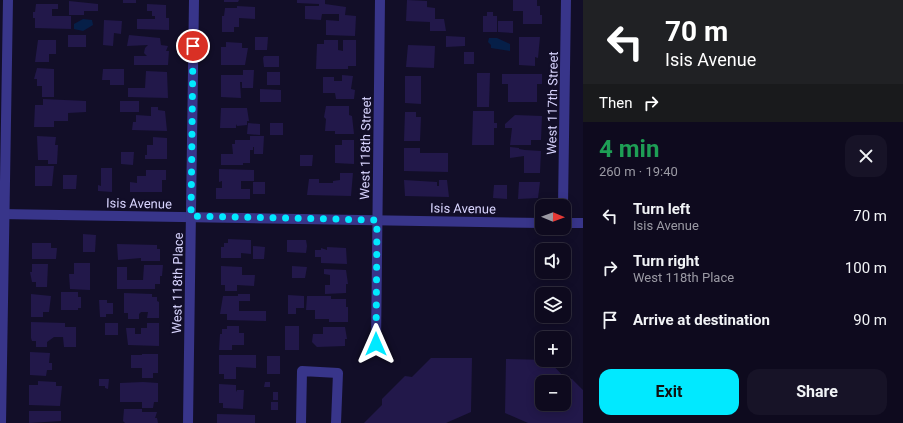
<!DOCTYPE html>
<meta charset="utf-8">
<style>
body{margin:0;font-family:Roboto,sans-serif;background:#171327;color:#f1f3f6;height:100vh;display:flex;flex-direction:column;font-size:15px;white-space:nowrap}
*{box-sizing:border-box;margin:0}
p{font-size:13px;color:#9b9aa4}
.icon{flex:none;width:22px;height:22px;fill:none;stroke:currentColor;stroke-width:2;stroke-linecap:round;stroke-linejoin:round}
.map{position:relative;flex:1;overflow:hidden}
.sheet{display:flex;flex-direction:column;background:#0e0a1e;width:320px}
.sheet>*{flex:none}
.guide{background:#202124;color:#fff;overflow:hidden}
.needle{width:26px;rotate:91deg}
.buttons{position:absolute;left:535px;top:199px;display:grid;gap:8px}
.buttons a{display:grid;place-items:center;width:36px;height:36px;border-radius:8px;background:#0e0a1e;box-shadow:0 2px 10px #0003,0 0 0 1px #2e2b3c;font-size:20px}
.pin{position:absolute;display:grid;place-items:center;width:34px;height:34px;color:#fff;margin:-17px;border:2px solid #fff;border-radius:50%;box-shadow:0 1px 4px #0007}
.me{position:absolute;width:44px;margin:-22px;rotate:0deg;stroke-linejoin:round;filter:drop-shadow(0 0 3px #0008)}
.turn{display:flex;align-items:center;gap:14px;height:84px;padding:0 16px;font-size:18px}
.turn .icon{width:52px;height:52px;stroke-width:2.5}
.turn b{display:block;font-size:28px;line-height:34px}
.then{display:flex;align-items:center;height:38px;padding:0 16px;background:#0003;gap:8px;font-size:15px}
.round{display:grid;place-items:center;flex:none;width:42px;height:42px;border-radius:12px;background:#171327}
.head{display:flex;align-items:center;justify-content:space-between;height:68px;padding:0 16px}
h1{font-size:24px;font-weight:700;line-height:30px;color:#1e9e55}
.cta{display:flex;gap:8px;margin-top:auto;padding:8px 16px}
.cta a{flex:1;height:46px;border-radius:12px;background:#01e9ff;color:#111;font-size:16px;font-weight:700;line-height:46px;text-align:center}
.cta a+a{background:#171327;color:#f1f3f6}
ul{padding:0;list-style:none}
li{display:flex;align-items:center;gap:12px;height:52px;padding:0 16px}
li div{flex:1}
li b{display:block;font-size:15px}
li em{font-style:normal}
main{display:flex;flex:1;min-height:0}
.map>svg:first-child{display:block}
</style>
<main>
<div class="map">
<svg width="583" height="423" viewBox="0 0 583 423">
<rect width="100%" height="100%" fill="#120e28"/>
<!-- water -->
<g fill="#061f48">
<polygon points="83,19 92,20 93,25 83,31 74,29 74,24"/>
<polygon points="489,38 497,38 510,44 510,51 491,48 491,45 488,42"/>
</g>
<!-- building -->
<g fill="#22184a" fill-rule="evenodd">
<rect x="123" y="0" width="13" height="3"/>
<polygon points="224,0 239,0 238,2 224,2"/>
<polygon points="297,0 325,0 325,4 346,7 345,15 356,16 355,36 326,35 326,20 339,21 339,14 322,14 321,20 305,19 305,6 319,6 319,4 297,3"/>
<polygon points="407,0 427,1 427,7 435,8 435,19 444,19 446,31 430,31 430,22 406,21"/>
<polygon points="513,0 537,0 537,6 540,6 540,15 542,15 542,24 523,24 523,11 513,11"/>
<polygon points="69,1 98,4 98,11 84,11 84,15 69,15"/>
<polygon points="36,4 58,4 58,9 52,9 52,16 71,16 71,29 35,28 35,18 33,18 33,12 35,12"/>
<polygon points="147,4 166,5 166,18 169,18 169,30 137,29 137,19 155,19 155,16 152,16 152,11 147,11"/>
<polygon points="237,6 255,7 255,19 239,18 239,27 234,27 234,32 222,32 222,16 224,16 225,8 237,8"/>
<polygon points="487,12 493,12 493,16 497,16 497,32 483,32 483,16 487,16"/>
<polygon points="104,20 122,21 121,34 114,33 113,46 103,45"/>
<polygon points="498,21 513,21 513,33 498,32"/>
<rect x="68" y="35" width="18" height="12"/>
<polygon points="129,35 160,38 161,45 168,46 166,51 169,51 168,65 134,65 134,56 147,56 144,53 145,48 148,45 127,46"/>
<polygon points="446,36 465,37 465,46 446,47"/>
<polygon points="255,37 268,37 267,50 255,50"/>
<polygon points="519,37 540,37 538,58 535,57 535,66 519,65"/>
<polygon points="38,40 56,40 56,54 49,54 49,62 35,62"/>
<polygon points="324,40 338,40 338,50 343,51 343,40 356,40 356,66 348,66 348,69 316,69 317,44 324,44"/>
<polygon points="226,42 242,43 242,48 248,48 245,65 221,65 221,47 226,47"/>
<polygon points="408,45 435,46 434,68 406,67"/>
<rect x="464" y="52" width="10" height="12"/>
<polygon points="264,56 279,56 279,67 264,67 263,58"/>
<polygon points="37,68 54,69 54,97 42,97 42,86 37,86 37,79 34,79"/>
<polygon points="103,69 124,69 124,85 110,85 110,80 102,80"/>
<polygon points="243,70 254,70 253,88 242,88 242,82 240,82 241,98 221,97 221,75 243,75"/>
<polygon points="146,71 167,72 168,98 128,97 128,88 145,88"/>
<rect x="267" y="72" width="13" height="13"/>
<polygon points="477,73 490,73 489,107 477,107"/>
<polygon points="502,74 542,74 542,84 537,84 537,102 508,102 508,84 502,84"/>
<polygon points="342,75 353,76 351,89 355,90 354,99 336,99 335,93 323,93 323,77 334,77 334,81 342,81"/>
<polygon points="405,76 421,76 421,104 405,103"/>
<polygon points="260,89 281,90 281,102 260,102"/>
<polygon points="43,99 86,101 86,112 68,113 68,121 54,121 54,127 34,127 35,105 43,105"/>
<rect x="120" y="101" width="19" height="11"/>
<polygon points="326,106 349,106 349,115 352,116 354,134 335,134 335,131 325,131 326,119 324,117"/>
<polygon points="151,107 158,107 158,110 165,111 167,131 132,130 133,122 136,122 136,115 151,116"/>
<polygon points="221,108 247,108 249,121 247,121 247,125 237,126 236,124 236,128 220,128"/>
<polygon points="473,111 494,111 494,123 497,123 497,128 494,128 494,145 472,145"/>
<polygon points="405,112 416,112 416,117 421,117 420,141 404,141"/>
<polygon points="515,115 542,116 541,140 531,140 531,145 510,145 512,128 505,128 505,124"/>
<polygon points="248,123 260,124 260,135 247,134"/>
<rect x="270" y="123" width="13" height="12"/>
<polygon points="37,136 56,137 55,145 58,145 57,164 48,164 48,160 38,160"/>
<polygon points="250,136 264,136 263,154 254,154 254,147 253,147 253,150 250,150 250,163 243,163 243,165 221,165 221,154 233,154 232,144 235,144 235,140 250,140"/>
<polygon points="153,137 167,138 167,159 145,159 145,155 147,155 147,145 153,145"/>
<polygon points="342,140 354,140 354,164 335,163 335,145 342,145"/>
<polygon points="510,147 519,148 519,149 525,150 541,151 540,173 524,173 524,156 510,158"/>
<polygon points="404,148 420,148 420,153 448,153 448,172 404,171"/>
<polygon points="121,152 134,152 133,165 121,164"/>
<polygon points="300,155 313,155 312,166 300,166"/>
<polygon points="35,166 54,166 52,186 35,186"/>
<polygon points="101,168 112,168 112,192 98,191 98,185 101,186"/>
<polygon points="219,169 254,170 254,181 241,181 241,189 250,189 250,199 216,199 216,188 222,188 222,181 219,182"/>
<polygon points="146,170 166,170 166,180 162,180 162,192 130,192 130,182 137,183 137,176 146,176"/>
<polygon points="340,173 353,173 351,196 307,195 309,179 319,179 319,183 333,183 333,181 340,180"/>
<polygon points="63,175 77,175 76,189 63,189"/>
<polygon points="404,180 437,182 437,186 439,186 439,180 447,180 449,197 405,196"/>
<rect x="253" y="182" width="12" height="12"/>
<polygon points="519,182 540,182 538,198 518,199"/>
<polygon points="494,185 507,185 507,199 493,198"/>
<polygon points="83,234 96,235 95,252 83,252"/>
<polygon points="228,239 251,240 251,254 241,253 241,258 221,258 221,247 224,247 224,243 228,243"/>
<polygon points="287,240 306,240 307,246 306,253 287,252"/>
<polygon points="32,243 51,243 51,248 57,248 56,259 32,259"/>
<polygon points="117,244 157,245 157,249 160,249 160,261 141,261 141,258 118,260"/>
<polygon points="253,246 265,247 264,259 253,259"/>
<polygon points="327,247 346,248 347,264 321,263 321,257 315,257 315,250 321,250 321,248 327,250"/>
<polygon points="74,263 90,263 90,290 70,289 69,274 74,274"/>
<polygon points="32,264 48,264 47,287 36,287 36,282 32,282 30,272 32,272"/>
<polygon points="144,265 163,265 162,276 160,276 160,284 155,284 155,289 117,289 117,267 127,267 127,280 143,280"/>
<polygon points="221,266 242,267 242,275 255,275 254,286 237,285 237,291 225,291 225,285 221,285"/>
<polygon points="292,266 307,267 305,278 292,278"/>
<polygon points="324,269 346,270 348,284 346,284 346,293 325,294 325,285 330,285 330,275 324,274"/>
<polygon points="61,292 78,292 78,297 81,297 81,308 78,308 78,310 61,310"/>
<polygon points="124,293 152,294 152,297 157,297 157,301 159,302 159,318 147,318 148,312 141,312 139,314 139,319 128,319 128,313 124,313"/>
<polygon points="31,294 51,296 49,312 43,312 43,317 31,317"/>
<polygon points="238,294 250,294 250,301 239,301 239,311 266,311 266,321 227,320 227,314 220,314 223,296 238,296"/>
<polygon points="288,295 304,296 304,308 296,308 296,314 288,314"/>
<polygon points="307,296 331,296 331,299 346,299 346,307 348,307 348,322 329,322 329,319 315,319 315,310 306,310"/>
<polygon points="99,300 107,300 107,303 113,303 113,314 106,314 106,317 100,317"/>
<polygon points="31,322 65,323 65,327 76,327 76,347 64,347 63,337 54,337 47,342 47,347 36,347 36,341 32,341 31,338"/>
<rect x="105" y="323" width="13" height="12"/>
<polygon points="147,323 159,323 159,346 128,345 126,328 135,328 135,334 141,334 141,328 147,328"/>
<polygon points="227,326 239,326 239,333 244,333 244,345 232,345 232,350 219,350 220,334 222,334 222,329 227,329"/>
<rect x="285" y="326" width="14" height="24"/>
<polygon points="323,327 345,327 347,339 345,339 345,346 317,347 312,342 313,334 323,334"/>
<polygon points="30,352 50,353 49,363 52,363 52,370 47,370 46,376 30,375"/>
<polygon points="142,354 158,354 158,373 153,373 153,378 142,378 142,368 131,368 131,355 142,355"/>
<polygon points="219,355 256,355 256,368 236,367 236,379 224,379 224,374 219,374"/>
<rect x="267" y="356" width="13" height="18"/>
<polygon points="431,358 472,358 471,412 446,423 364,423 382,405 382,399 405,376 412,377"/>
<path d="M506 359 548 360 565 378 572 379 583 390V423H528L505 413ZM542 382H564V404H542Z"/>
<polygon points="99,379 109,379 108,389 105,388 105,386 99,386"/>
<polygon points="38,381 56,382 56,386 62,386 60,406 29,405 29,385 38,385"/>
<polygon points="143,382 158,383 158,402 154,402 153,408 142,408 142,402 120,402 120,383"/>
<polygon points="265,382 270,382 270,387 264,387"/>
<polygon points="219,384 236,385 236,392 237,390 244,390 243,409 223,408 223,403 219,403"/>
<rect x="273" y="392" width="5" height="8"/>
<rect x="271" y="402" width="7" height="8"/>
<polygon points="124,409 142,409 142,412 157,412 155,418 157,418 158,423 125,423 123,421"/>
<polygon points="29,411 61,411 61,421 29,423"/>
<polygon points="217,414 255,415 255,423 217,423"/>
</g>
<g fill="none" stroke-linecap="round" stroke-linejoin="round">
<!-- minor -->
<g stroke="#38358a" stroke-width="10">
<polyline points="563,206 566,0"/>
<polyline points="0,214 542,223"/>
<polyline points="564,223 583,223"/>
<polyline points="376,344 380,0"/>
<polyline points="1,423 8,0"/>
<polyline points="188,423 194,0"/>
<polyline points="301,423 302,371 338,373 336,423"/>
</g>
</g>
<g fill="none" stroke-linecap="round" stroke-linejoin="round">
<!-- route -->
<polyline stroke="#01e9ff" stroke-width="7" stroke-dasharray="0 12.6" points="193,46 191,216 377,220 376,344"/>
</g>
<g text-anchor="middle" stroke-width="4" stroke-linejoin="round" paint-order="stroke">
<!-- street labels -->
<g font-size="13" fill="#d9d5ff" stroke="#120e28">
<text transform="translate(552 103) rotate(-89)" y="5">West 117th Street</text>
<text transform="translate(365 148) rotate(-89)" y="5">West 118th Street</text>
<text transform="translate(139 203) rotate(1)" y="5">Isis Avenue</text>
<text transform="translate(463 208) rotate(1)" y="5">Isis Avenue</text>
<text transform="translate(177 283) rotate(-89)" y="5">West 118th Place</text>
</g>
</g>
</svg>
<div class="buttons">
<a><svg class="needle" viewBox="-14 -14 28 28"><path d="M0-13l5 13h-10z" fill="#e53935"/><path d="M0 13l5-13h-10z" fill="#9b9aa4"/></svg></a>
<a><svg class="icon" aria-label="sound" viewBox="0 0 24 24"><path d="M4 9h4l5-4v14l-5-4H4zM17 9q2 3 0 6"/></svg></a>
<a><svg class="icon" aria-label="layers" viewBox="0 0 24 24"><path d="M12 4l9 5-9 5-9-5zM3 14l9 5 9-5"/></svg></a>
<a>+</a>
<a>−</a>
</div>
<div class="pin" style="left:193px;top:46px;background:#d93025"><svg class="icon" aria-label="arrive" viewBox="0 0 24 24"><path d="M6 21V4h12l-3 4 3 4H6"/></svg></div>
<svg class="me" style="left:376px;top:344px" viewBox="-20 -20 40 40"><path d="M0-17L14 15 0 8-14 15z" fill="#01e9ff" stroke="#fff" stroke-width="4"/></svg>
</div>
<section class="sheet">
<div class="guide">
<div class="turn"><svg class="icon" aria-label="left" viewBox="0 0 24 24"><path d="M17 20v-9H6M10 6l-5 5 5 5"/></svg><div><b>70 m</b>Isis Avenue</div></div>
<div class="then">Then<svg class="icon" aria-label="right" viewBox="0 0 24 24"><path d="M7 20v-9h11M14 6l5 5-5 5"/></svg></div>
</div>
<div class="head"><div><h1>4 min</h1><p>260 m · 19:40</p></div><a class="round"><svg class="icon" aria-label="close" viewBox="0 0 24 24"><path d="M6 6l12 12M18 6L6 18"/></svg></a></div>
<ul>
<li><svg class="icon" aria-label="left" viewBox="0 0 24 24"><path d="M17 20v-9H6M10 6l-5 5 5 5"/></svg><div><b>Turn left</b><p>Isis Avenue</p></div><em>70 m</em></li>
<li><svg class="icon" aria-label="right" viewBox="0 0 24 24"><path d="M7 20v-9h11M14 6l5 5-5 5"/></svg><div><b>Turn right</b><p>West 118th Place</p></div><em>100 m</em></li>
<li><svg class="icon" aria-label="arrive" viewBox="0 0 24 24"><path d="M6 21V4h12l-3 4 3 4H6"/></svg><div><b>Arrive at destination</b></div><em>90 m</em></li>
</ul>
<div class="cta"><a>Exit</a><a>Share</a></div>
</section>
</main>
